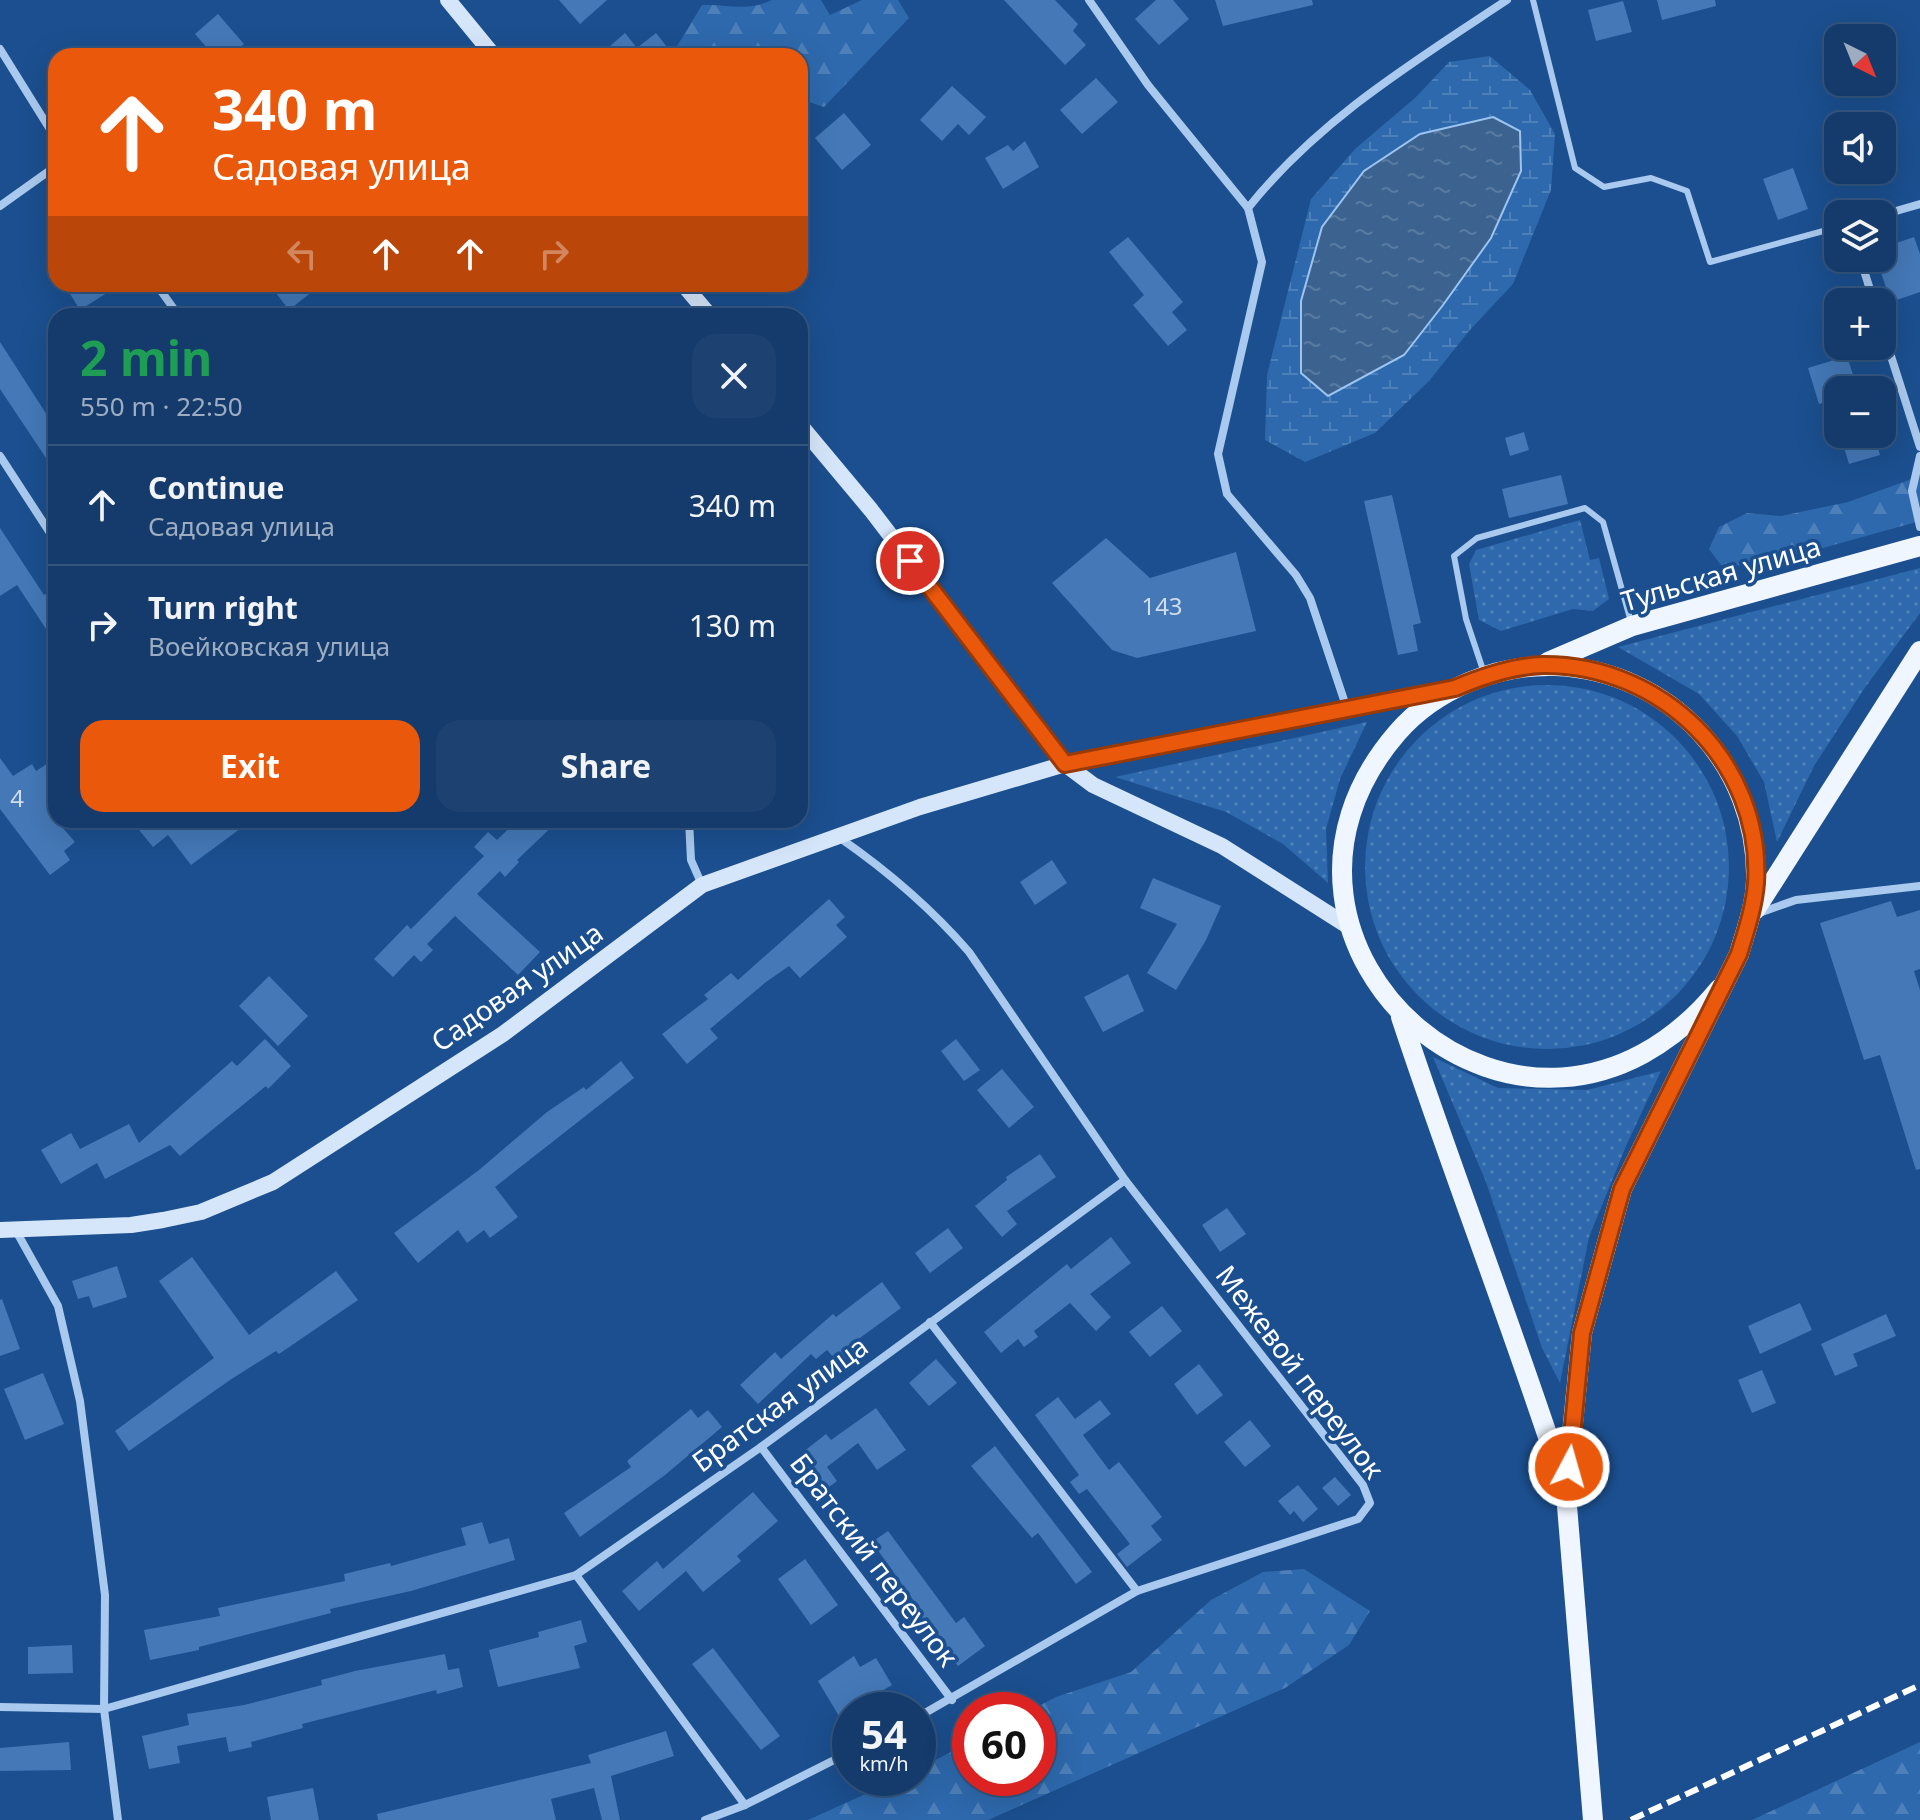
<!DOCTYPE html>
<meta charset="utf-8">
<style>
body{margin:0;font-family:"Noto Sans",sans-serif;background:#1d4271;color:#f1f3f6;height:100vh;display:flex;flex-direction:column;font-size:30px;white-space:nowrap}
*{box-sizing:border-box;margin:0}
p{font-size:26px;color:#9dadc1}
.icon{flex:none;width:44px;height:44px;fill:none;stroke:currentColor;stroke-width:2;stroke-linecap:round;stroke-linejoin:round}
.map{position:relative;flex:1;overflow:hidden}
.drawer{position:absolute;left:48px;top:308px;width:760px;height:520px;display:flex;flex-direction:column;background:#143b6b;border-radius:24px;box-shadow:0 8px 32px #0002,0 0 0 2px #33557e}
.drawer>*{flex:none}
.guide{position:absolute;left:48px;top:48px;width:760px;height:244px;border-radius:24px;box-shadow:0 8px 32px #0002,0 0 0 2px #33557e;background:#ea580c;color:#fff;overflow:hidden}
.needle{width:52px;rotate:137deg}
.fabs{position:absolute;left:1824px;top:24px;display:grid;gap:16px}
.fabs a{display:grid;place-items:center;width:72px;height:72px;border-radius:16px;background:#143b6b;box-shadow:0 8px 32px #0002,0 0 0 2px #33557e;font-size:40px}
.speed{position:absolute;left:832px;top:1692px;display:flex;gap:16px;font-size:40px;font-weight:700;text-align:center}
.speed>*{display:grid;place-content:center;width:104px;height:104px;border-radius:50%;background:#143b6b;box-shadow:0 8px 32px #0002,0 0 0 2px #33557e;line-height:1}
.speed small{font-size:20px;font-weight:400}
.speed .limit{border:12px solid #d22;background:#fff;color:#111}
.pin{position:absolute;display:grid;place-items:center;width:68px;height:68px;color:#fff;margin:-34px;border:4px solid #fff;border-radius:50%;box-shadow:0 2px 8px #0007}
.me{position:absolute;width:88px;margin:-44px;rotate:6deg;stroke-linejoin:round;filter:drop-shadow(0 0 6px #0008)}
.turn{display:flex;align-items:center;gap:28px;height:168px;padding:0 32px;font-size:36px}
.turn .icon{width:104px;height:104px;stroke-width:2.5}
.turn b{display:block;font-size:56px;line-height:68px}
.lanes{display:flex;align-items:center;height:76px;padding:0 32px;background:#0003;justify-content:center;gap:40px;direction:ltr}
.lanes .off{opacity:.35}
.round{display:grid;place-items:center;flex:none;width:84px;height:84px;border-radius:24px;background:#1d4271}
.overview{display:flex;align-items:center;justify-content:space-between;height:136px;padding:0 32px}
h1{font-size:48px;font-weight:700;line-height:60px;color:#1e9e55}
.action{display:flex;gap:16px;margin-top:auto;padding:16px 32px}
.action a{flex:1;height:92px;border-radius:24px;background:#ea580c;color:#fff;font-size:32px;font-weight:700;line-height:92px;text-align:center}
.action a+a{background:#1d4271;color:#f1f3f6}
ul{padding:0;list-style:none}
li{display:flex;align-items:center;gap:24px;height:120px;padding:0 32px;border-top:2px solid #33557e}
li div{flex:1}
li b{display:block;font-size:30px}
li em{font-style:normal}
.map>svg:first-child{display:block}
</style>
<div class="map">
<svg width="1920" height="1820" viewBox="0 0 1920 1820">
<defs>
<pattern id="grass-dots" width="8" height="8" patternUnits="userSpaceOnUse" patternTransform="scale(2)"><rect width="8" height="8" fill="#2e69ad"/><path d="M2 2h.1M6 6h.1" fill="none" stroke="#4d80b9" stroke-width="1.8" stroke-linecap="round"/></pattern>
<pattern id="forest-firs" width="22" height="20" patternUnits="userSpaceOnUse" patternTransform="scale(2)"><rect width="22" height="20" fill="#2e69ad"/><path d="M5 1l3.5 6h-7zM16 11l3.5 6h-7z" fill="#4d80b9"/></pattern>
<pattern id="wetland-marsh" width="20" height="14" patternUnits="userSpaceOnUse" patternTransform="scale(2)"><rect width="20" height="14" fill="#2e69ad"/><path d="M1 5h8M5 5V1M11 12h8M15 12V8" fill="none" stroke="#4d80b9"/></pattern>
<pattern id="water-ripples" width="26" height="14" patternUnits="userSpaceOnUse" patternTransform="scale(2)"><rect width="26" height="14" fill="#3c6290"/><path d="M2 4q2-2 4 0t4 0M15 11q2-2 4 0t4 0" fill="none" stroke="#597aa1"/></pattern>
</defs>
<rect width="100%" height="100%" fill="#1b4f8f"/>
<!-- grass -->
<g fill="url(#grass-dots)">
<polygon points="1580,520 1590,560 1599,558 1609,599 1593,611 1573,609 1501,631 1479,620 1469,564 1476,550"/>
<polygon points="1920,568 1920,613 1864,689 1814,766 1777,842 1764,782 1737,736 1699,694 1618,647"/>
<circle cx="1547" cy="867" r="182"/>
<polygon points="1367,722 1340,779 1326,829 1328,883 1283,844 1226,812 1115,777"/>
<polygon points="1433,1057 1498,1088 1587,1090 1661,1071 1626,1146 1589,1237 1560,1383 1542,1348 1486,1182"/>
</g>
<!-- forest -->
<g fill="url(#forest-firs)">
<path d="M772 0H821L830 15 862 0H898L909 18 824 107 800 99V56H671L702 5C730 4 747 12 772 0Z"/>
<polygon points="1920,476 1920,521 1758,566 1721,565 1709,549 1719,527 1747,513 1781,516 1848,502"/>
<polygon points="1304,1569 1370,1611 1349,1645 1285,1688 988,1820 808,1820 901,1778 918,1778 918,1769 970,1742 970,1778 1038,1778 1038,1710 1031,1710 1056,1697 1131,1672 1211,1600 1263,1572"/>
<polygon points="1920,1742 1920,1820 1752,1820"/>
</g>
<!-- wetland -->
<path fill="url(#wetland-marsh)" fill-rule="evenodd" d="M1490 56 1530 90 1555 134 1551 190 1513 284 1469 331 1429 381 1375 433 1305 462 1265 440 1267 375 1311 199 1355 149 1416 97 1449 62ZM1493 117 1328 396 1301 373V301L1322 227 1364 171 1462 125Z"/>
<!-- water -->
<polygon fill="url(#water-ripples)" stroke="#9cc4f0" stroke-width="2" points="1493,117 1520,131 1521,171 1491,238 1443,305 1404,355 1328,396 1301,373 1301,301 1322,227 1364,171 1420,134"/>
<!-- building -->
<g fill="#4478b7">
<polygon points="559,0 607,0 580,24"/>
<polygon points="1004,0 1055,0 1078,24 1073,31 1086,45 1065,65"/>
<polygon points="1156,0 1173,0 1189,19 1159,45 1135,19"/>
<polygon points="1215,0 1312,0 1313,5 1223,26"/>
<polygon points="1657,0 1715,0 1716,6 1662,20"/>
<polygon points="1623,1 1632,32 1596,41 1588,10"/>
<polygon points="218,14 244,44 229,56 214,56 195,34"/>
<polygon points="625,33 637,48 656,33 674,56 616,56 609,47"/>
<polygon points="1096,78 1118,102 1082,134 1060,110"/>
<polygon points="952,86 986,117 969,135 958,124 942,141 920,120"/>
<polygon points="844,113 871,145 842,170 815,138"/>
<polygon points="1025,141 1039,167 1003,189 985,158 1008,145 1013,151"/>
<polygon points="1793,168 1808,209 1778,220 1763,179"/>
<polygon points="1128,237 1183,302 1172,312 1187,330 1168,346 1133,305 1144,295 1109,252"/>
<polygon points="1914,237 1920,254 1920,292 1891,302 1876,258 1882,258 1882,248"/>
<polygon points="64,284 121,284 80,310"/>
<polygon points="269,284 322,284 289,310"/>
<polygon points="0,342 56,429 56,473 0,389"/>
<polygon points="1847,356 1858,390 1838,390 1838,398 1819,404 1808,368"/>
<polygon points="1524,432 1529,450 1510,456 1505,438"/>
<polygon points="1840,434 1874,434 1880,455 1849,464"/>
<polygon points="1561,475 1568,504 1509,518 1502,489"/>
<polygon points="1392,495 1421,623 1413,625 1418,651 1398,655 1364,501"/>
<polygon points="0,528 44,595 49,592 56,603 56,644 17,585 0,596"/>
<polygon points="1106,538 1150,578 1236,552 1256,631 1137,658 1112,650 1052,583"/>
<polygon points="0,758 13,776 32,764 36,771 56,758 56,820 75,842 64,851 70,860 50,875 0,809"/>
<polygon points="131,820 252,820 191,865 168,835 153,847"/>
<polygon points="518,820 559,820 517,860 519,862 505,877 500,871 477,894 540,952 518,975 455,916 427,944 433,950 421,962 414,955 393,977 374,959 407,925 411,929 484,856 474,847 488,832 497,840"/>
<polygon points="1052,860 1067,883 1035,905 1020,882"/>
<polygon points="1153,878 1221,906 1206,940 1176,990 1147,973 1177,924 1140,908"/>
<polygon points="829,899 845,917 836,925 847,937 800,978 789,966 766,982 710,1029 718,1038 687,1064 662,1034 708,999 704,995 731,973 738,980"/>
<polygon points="1891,901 1897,917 1920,910 1920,969 1914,971 1920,990 1920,1169 1916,1170 1880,1055 1864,1060 1820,923"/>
<polygon points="1128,974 1144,1011 1103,1032 1084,997"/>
<polygon points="269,976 308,1016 278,1046 239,1006"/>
<polygon points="265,1039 291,1066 268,1089 266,1086 180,1156 170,1145 105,1179 97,1163 61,1184 41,1150 71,1133 80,1149 129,1124 139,1143 232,1061 237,1066"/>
<polygon points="956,1039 980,1070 964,1081 941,1051"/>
<polygon points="621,1061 634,1078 495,1187 518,1217 490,1238 484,1230 467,1243 458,1230 418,1263 394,1233 479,1170 547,1112 584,1087 586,1090"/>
<polygon points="1002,1069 1034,1107 1009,1128 977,1090"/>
<polygon points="1040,1154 1056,1177 1007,1211 1017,1224 1002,1237 975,1206 1007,1180 1006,1177"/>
<polygon points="1227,1208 1246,1234 1220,1252 1202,1225"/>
<polygon points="948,1228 963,1248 930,1273 915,1253"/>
<polygon points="1111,1237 1131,1263 1090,1294 1111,1317 1096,1331 1070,1303 1034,1331 1038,1337 1024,1347 1018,1339 1001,1353 984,1332 1067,1264 1071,1269"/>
<polygon points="192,1257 249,1335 336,1271 358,1300 279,1354 276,1351 230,1380 129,1451 115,1431 214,1358 159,1281"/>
<polygon points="117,1266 127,1297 93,1308 89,1296 78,1299 72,1281"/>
<polygon points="882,1282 901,1308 853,1343 858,1349 840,1365 827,1350 816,1359 811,1354 758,1404 740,1385 775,1352 781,1359 833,1314 836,1317"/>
<polygon points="2,1299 20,1349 0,1356 0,1300"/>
<polygon points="1800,1303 1812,1330 1760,1354 1748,1326"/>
<polygon points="1162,1306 1182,1331 1150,1357 1129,1332"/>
<polygon points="1886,1314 1896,1336 1853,1354 1858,1366 1835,1376 1821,1344"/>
<polygon points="936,1359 957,1383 929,1406 909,1383"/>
<polygon points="1199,1364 1223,1395 1197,1415 1174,1384"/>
<polygon points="1762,1370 1776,1403 1752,1413 1738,1380"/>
<polygon points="43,1373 64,1424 25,1440 4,1389"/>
<polygon points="1058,1397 1075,1419 1100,1400 1111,1414 1083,1435 1109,1470 1119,1462 1162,1517 1151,1526 1162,1540 1127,1567 1117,1554 1130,1544 1087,1489 1079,1494 1070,1482 1079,1475 1035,1415"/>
<polygon points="876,1408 906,1450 877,1470 858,1443 827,1467 837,1481 820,1494 793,1460 826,1434 831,1440"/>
<polygon points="691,1409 698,1418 708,1410 722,1427 665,1475 580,1537 564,1513 631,1467 627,1461"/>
<polygon points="1250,1420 1271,1446 1245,1467 1224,1442"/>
<polygon points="995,1446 1092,1572 1076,1584 1038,1533 1032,1538 971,1466"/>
<polygon points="1335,1477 1351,1495 1338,1506 1322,1488"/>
<polygon points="1298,1485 1318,1509 1303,1522 1294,1511 1290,1515 1278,1501"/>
<polygon points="753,1492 778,1521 737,1556 741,1561 703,1592 686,1571 639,1611 622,1591 657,1561 663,1569"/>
<polygon points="482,1522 489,1544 509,1538 515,1560 411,1591 330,1609 331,1613 199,1647 199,1650 150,1660 144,1630 220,1616 218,1608 345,1581 344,1574 390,1563 391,1566 466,1545 461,1528"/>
<polygon points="888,1531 956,1623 964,1617 985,1646 958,1666 925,1620 922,1622 911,1608 916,1604 872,1542"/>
<polygon points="805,1559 838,1605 811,1625 778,1579"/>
<polygon points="581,1620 587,1642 574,1646 580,1668 498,1687 489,1650 539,1637 538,1632"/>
<polygon points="72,1645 73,1673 28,1674 28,1647"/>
<polygon points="713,1648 780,1736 761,1750 692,1664"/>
<polygon points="445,1654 448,1670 459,1668 463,1687 437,1694 436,1690 302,1724 303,1728 251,1742 252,1747 229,1752 226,1737 177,1746 180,1763 149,1769 142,1736 189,1725 187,1714 244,1705 322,1685 321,1680 355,1671"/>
<polygon points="854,1656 860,1667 876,1658 892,1685 839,1716 818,1681"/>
<polygon points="666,1731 674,1756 611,1776 620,1820 602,1820 594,1788 551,1799 556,1820 378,1820 377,1814 591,1763 588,1755"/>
<polygon points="69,1742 71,1770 0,1771 0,1748"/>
<polygon points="313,1788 319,1820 271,1820 267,1797"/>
</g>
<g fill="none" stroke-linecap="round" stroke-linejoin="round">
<!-- lane -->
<g stroke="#a9c9ee" stroke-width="6">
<polyline points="1533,0 1575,168 1604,187 1651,178 1687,191 1710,262 1838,227"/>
<polyline points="1484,673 1466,619 1454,556 1477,538 1585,508 1603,522 1631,622"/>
</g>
<!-- street -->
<g stroke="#a9c9ee" stroke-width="8">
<polyline points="1089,0 1148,85 1248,208"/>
<polyline points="0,49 56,139"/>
<polyline points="0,206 56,166"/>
<polyline points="1882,215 1920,204"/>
<polyline points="1860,258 1874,302"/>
<polyline points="156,284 179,316"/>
<polyline points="1882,328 1920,447"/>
<polyline points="0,456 56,542"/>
<polyline points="1920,456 1912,491 1920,527"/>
<path d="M1347 709 1310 598 1296 575 1227 494 1218 454 1262 262 1248 208C1318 120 1415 61 1507 0"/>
<polyline points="689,820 691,860 702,885"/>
<polyline points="1759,913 1796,900 1920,886"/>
<polyline points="15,1229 58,1306 80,1401 105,1595 104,1709 118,1820"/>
<polyline points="930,1322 1137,1591 1358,1519 1370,1503 1363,1485 1125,1180"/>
<polyline points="761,1447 952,1700"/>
<polyline points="576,1575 745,1805"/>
<path d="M0 1707 104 1709 576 1575 761 1447 1125 1180 969 952C930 907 889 872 840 838"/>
<polyline points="918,1717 1137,1591"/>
<polyline points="705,1820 745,1805 850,1752"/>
</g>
<!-- secondary -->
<g stroke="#d6e6fa" stroke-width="16">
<polyline points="448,0 494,56"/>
<polyline points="683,284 710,316"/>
<polyline points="800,425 871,510 1065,764 1093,785 1222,846 1351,928"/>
<polyline points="0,1230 131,1225 163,1220 201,1212 273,1182 503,1034 702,885 920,807 1065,764 1446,690"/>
</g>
<!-- primary -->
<g stroke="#f0f6ff" stroke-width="20">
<polyline points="1548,662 1632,626 1920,546"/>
<polyline points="1755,910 1920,651"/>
<path d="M1401 1017C1453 1174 1513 1328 1564 1485"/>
<path d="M1593 1820 1566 1494 1582 1333 1622 1189 1739 954C1746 930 1755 906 1756 881 1759 765 1669 670 1555 666 1497 664 1435 689 1397 733 1215 944 1527 1223 1719 989"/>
</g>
<!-- rail -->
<polyline stroke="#fff" stroke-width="6" stroke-dasharray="14 6" stroke-linecap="butt" points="1631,1820 1920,1685"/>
</g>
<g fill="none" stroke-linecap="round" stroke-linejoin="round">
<defs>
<path id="route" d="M910 561 1065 764 1455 688C1483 676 1512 666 1543 665 1661 664 1763 762 1756 883 1754 908 1746 931 1739 954L1622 1189 1582 1333 1569 1467"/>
</defs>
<!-- route casing -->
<use href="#route" stroke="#983908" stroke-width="20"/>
<!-- route -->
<use href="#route" stroke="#ea580c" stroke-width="14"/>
</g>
<g text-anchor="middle" stroke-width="7" stroke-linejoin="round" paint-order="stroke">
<!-- number labels -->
<g font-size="24" fill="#d0dded">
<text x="1162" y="615">143</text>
<text x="17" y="807">4</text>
</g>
<!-- street labels -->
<g font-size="28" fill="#fff" stroke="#1b4f8f">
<text transform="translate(1721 574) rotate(-16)" y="10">Тульская улица</text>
<text transform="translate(517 987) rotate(-35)" y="10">Садовая улица</text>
<text transform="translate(1300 1372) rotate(53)" y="10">Межевой переулок</text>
<text transform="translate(780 1404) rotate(-36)" y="10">Братская улица</text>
<text transform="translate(874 1560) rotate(53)" y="10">Братский переулок</text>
</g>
</g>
</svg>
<div class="fabs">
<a><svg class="needle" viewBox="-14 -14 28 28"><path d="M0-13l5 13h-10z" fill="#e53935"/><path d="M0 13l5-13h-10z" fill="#9dadc1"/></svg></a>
<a><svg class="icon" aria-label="sound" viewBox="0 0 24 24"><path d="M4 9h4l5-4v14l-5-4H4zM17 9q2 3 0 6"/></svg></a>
<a><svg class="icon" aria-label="layers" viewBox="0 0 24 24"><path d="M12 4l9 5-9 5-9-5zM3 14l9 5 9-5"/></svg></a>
<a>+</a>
<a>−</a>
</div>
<div class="speed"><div>54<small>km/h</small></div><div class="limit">60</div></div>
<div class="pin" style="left:910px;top:561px;background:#d93025"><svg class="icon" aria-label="arrive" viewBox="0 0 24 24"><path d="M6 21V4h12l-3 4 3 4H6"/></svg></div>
<svg class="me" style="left:1569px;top:1467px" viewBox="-20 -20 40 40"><circle r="17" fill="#ea580c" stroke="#fff" stroke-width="3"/><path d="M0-11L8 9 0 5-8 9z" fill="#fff"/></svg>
<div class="guide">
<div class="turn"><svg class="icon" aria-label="ahead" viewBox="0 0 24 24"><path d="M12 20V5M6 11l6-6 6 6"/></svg><div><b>340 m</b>Садовая улица</div></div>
<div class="lanes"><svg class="icon off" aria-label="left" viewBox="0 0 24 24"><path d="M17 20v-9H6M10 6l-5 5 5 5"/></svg><svg class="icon" aria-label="ahead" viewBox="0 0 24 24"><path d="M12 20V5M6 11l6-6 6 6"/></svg><svg class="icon" aria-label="ahead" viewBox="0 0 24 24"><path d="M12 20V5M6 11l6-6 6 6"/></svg><svg class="icon off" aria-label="right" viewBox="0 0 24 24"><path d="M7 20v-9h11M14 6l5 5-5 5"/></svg></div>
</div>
<section class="drawer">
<div class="overview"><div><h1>2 min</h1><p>550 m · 22:50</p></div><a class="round"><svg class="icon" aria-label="close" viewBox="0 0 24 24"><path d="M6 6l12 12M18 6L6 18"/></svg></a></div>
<ul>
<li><svg class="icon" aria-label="ahead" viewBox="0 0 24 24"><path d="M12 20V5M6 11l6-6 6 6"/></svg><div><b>Continue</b><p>Садовая улица</p></div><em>340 m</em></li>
<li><svg class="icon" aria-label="right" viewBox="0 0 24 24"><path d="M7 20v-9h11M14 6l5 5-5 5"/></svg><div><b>Turn right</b><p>Воейковская улица</p></div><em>130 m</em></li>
</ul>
<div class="action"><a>Exit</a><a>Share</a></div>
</section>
</div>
